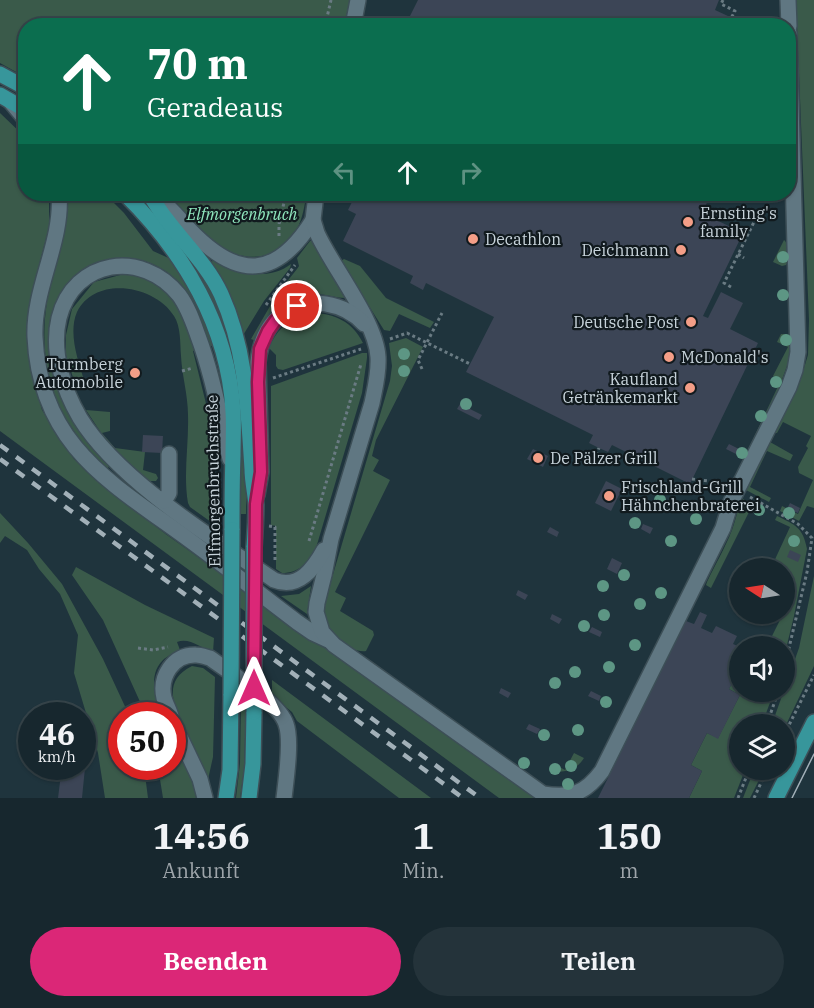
<!DOCTYPE html>
<html lang="de">
<meta charset="utf-8">
<style>
body{margin:0;font-family:"IBM Plex Serif",serif;background:#24333a;color:#f1f3f6;height:100vh;display:flex;flex-direction:column;font-size:22px;white-space:nowrap}
*{box-sizing:border-box;margin:0}
p{font-size:20px;color:#9ea5aa}
.icon{flex:none;width:33px;height:33px;fill:none;stroke:currentColor;stroke-width:2;stroke-linecap:round;stroke-linejoin:round}
.map{position:relative;height:798px;overflow:hidden}
.drawer{display:flex;flex-direction:column;background:#17272e;flex:1}
.drawer>*{flex:none}
.banner{position:absolute;left:18px;top:18px;width:778px;height:183px;border-radius:24px;box-shadow:0 2px 4px #0004,0 0 0 2px #36444a;background:#0b6e4f;color:#fff;overflow:hidden}
.needle{width:39px;rotate:282deg}
.controls{position:absolute;left:729px;top:558px;display:grid;gap:12px}
.controls a{display:grid;place-items:center;width:66px;height:66px;border-radius:50%;background:#17272e;box-shadow:0 2px 4px #0004,0 0 0 2px #36444a;font-size:30px}
.speed{position:absolute;left:18px;top:702px;display:flex;gap:12px;font-size:30px;font-weight:700;text-align:center}
.speed>*{display:grid;place-content:center;width:78px;height:78px;border-radius:50%;background:#17272e;box-shadow:0 2px 4px #0004,0 0 0 2px #36444a;line-height:1}
.speed small{font-size:15px;font-weight:400}
.speed .limit{border:9px solid #d22;background:#fff;color:#111}
.pin{position:absolute;display:grid;place-items:center;width:51px;height:51px;color:#fff;margin:-26px;border:3px solid #fff;border-radius:50%;box-shadow:0 2px 6px #0007}
.me{position:absolute;width:66px;margin:-33px;rotate:0deg;stroke-linejoin:round;filter:drop-shadow(0 0 4px #0008)}
.turn{display:flex;align-items:center;gap:21px;height:126px;padding:0 30px;font-size:27px}
.turn .icon{width:78px;height:78px;stroke-width:2.5}
.turn b{display:block;font-size:42px;line-height:51px}
.lanes{display:flex;align-items:center;height:57px;padding:0 30px;background:#0003;justify-content:center;gap:30px;direction:ltr}
.lanes .off{opacity:.35}
.eta{display:flex;justify-content:space-evenly;align-items:center;height:102px;text-align:center}
.eta b{font-size:36px;font-weight:800;line-height:42px}
.action{display:flex;gap:12px;margin-top:auto;padding:12px 30px}
.action a{flex:1;height:69px;border-radius:36px;background:#db2777;color:#fff;font-size:24px;font-weight:800;line-height:69px;text-align:center}
.action a+a{background:#24333a;color:#f1f3f6}
.map>svg:first-child{display:block}
</style>
<div class="map">
<svg width="814" height="798" viewBox="0 0 814 798">
<rect width="100%" height="100%" fill="#1f343d"/>
<!-- green -->
<g fill="#3a5a4a">
<polygon points="0,0 350,0 344,25 26,26 25,77 0,63"/>
<polygon points="796,0 814,0 814,508 807,506 799,521 780,511 782,506 798,514 813,480 799,473 798,467 808,448 806,446 811,436 783,422 777,433 775,433 800,381 808,355 809,320"/>
<polygon points="0,113 25,137 26,194 49,194 49,227 31,296 28,324 29,362 42,410 74,459 99,483 167,535 538,798 499,798 0,431"/>
<path d="M67 194H105L124 213 153 251 173 260 195 291 216 344 209 347C201 327 196 305 183 288 146 239 68 253 53 313 38 371 70 425 109 465L108 469C93 461 81 442 72 428 39 382 39 322 54 270 61 245 70 219 67 194Z"/>
<path d="M132 194H140L169 228 214 292 232 340 226 342C221 326 216 309 208 294 191 256 159 225 132 194Z"/>
<path d="M162 194H307C304 206 303 218 297 229 279 263 241 264 213 242 195 228 179 209 162 194Z"/>
<path d="M784 240C790 245 789 259 786 265L782 266 773 262Z"/>
<path d="M310 241H312L345 298C336 298 326 294 316 294 286 295 265 313 256 341L251 339 277 294 297 269 299 266 297 258Z"/>
<polygon points="344,259 360,266 386,298 434,322 430,328 399,314 390,331 384,330 342,263 341,261"/>
<path d="M214 260C238 273 267 282 291 264L290 268 264 301 242 337 211 266V262Z"/>
<path d="M124 274C176 281 178 307 199 349L193 351 214 436 211 522 190 507 188 503C183 474 189 444 188 415 188 395 182 376 181 356 180 343 181 327 174 316 155 285 95 275 77 312 68 333 78 360 84 380L75 384 66 355V335L72 309 94 282Z"/>
<path d="M312 313C334 313 353 322 363 343L283 370 278 369 276 366V355L269 348C277 328 291 317 312 313Z"/>
<polygon points="781,334 787,334 791,339 788,363 779,388 731,486 781,380 773,376 788,347 777,342"/>
<path d="M406 338 423 347 376 440 372 456 379 460 373 471 390 480 335 592 346 598 340 611 373 631 374 635 366 651C351 653 333 637 327 624 325 618 324 612 324 605L390 381 392 366 389 343Z"/>
<polygon points="233,347 236,360 247,473 246,514 241,514 240,428 228,348"/>
<path d="M362 353H367V358L362 393 316 548C308 563 299 573 282 573L276 569V526L271 525V386Z"/>
<polygon points="86,410 110,412 110,431 102,433 115,448 145,452 143,470 156,474 158,478 156,481 148,481 107,442"/>
<polygon points="770,442 793,455 790,461 767,451 750,487 771,498 769,502 746,490"/>
<path d="M743 499 764 510 763 513 751 508 711 588 706 585 707 582C715 565 725 548 732 530 736 519 737 510 743 499Z"/>
<polygon points="0,513 28,543 62,584 103,659 129,715 122,716 122,766 144,767 148,798 105,798 98,753 74,673 78,635 60,594 39,569 27,550 5,536 0,543"/>
<path d="M777 516C795 525 803 527 807 549L794 616 785 653 784 646H767L783 614H784V568H771L790 527 775 520Z"/>
<path d="M76 567 145 605 214 638 213 652C201 648 189 637 177 642L180 650C175 653 167 656 163 660 147 676 156 698 163 715H146L103 620 72 575Z"/>
<polygon points="814,576 814,666 785,727 784,724 772,724 799,648"/>
<polygon points="311,586 307,614 281,596 299,594"/>
<path d="M192 666 203 668 215 677 213 757 207 784C203 772 199 760 194 748 184 722 153 685 192 666Z"/>
<polygon points="739,668 740,692 774,692 762,724 740,724 740,770 745,770 734,798 689,798 702,771 691,765 707,733 718,738 740,695 729,689"/>
<polygon points="272,680 431,798 399,798 297,721 292,712 272,696"/>
<polygon points="241,702 246,705 244,770 240,798 236,798 240,763"/>
<polygon points="173,738 193,778 196,798 163,798 158,767 172,766"/>
<path d="M574 753 584 758C576 771 565 772 551 772L554 764 565 770Z"/>
<polygon points="754,770 764,770 750,798 743,798"/>
</g>
<!-- building -->
<g fill="#3c4556">
<polygon points="418,0 719,0 715,10 728,16 724,26 405,26"/>
<polygon points="356,194 711,194 702,213 743,233 703,316 708,318 721,292 743,303 730,329 758,343 690,484 612,445 608,452 599,448 589,443 593,435 466,372 494,317 426,283 423,290 410,283 413,276 343,241 356,214 348,210"/>
<polygon points="460,404 482,415 479,420 457,409"/>
<polygon points="143,435 163,436 162,453 142,452"/>
<polygon points="729,444 739,449 736,454 726,449"/>
<polygon points="533,449 548,456 543,467 527,459"/>
<polygon points="606,481 622,489 611,511 595,503"/>
<polygon points="790,503 800,508 798,513 787,509"/>
<polygon points="643,524 653,528 650,534 641,529"/>
<polygon points="550,527 559,532 557,537 547,532"/>
<polygon points="790,550 801,555 798,562 787,557"/>
<polygon points="612,558 622,563 617,574 607,569"/>
<polygon points="518,590 528,595 525,600 516,595"/>
<polygon points="700,612 707,615 701,628 712,633 716,626 737,636 733,644 740,647 740,668 729,689 740,695 718,739 707,733 691,765 702,771 689,798 598,798 686,621 694,624"/>
<polygon points="552,614 562,619 559,624 550,619"/>
<polygon points="592,627 602,632 600,637 589,632"/>
<polygon points="501,688 511,693 508,698 499,693"/>
<polygon points="591,691 601,696 599,701 588,696"/>
<polygon points="529,724 540,729 537,734 526,729"/>
<polygon points="82,737 88,738 82,798 58,798 62,766 82,766"/>
</g>
<g fill="none" stroke-linecap="round" stroke-linejoin="round">
<defs>
<g id="minor">
<polyline points="788,0 789,26"/>
<polyline points="353,26 358,0"/>
<polyline points="10,101 26,120"/>
<path d="M59 194C63 242 33 288 35 337 40 445 110 482 188 539 225 566 261 595 297 622L313 633 328 640"/>
<path d="M154 194C168 205 178 217 190 230 238 280 276 279 313 220"/>
<path d="M316 194 313 220 317 233C333 268 376 321 378 357 379 373 375 388 372 403L331 539 324 575 317 603 316 612 322 632 334 645 543 794C571 798 585 794 602 771L723 528 731 502 789 387 795 370 798 352 789 33"/>
<path d="M230 459C220 418 213 376 198 336 193 322 188 307 179 295 142 249 74 259 59 318 51 351 63 389 80 418 118 480 214 539 274 580 299 590 314 568 324 550"/>
<path d="M257 495 261 472 258 362C260 344 267 325 283 313 307 295 345 303 364 324"/>
<polyline points="164,501 169,493 169,454"/>
<path d="M171 716C169 710 166 704 164 698 159 677 173 654 196 655 200 655 206 657 210 658 230 673 279 702 286 724 292 740 286 780 284 798"/>
<polyline points="172,720 200,779 205,798"/>
</g>
<g id="major">
<polyline points="0,74 26,88"/>
<polyline points="0,95 26,110"/>
<path d="M125 194C184 252 228 326 233 411 234 426 233 441 233 456 232 481 232 505 232 530"/>
<path d="M149 194C155 202 160 212 167 220 185 244 208 266 221 294 246 349 248 409 252 469 252 481 255 493 256 505 256 519 255 533 254 547"/>
<polyline points="226,798 230,770 231,694"/>
<polyline points="249,798 253,764 254,712"/>
<polyline points="776,798 814,722"/>
</g>
</defs>
<!-- minor casing -->
<use href="#minor" stroke="#3d4f57" stroke-width="18"/>
<!-- major casing -->
<use href="#major" stroke="#3d4f57" stroke-width="18"/>
<!-- path -->
<g stroke="#6a7b83" stroke-width="3" stroke-dasharray="3 3" stroke-linecap="butt">
<polyline points="723,0 721,4 735,11 729,22 733,24"/>
<polyline points="325,26 331,0"/>
<polyline points="714,194 713,196 723,201"/>
<polyline points="279,236 279,224 286,194"/>
<polyline points="738,254 744,258"/>
<polyline points="731,287 724,283 756,218"/>
<polyline points="266,305 295,265"/>
<polyline points="390,339 407,333 470,364"/>
<polyline points="422,369 418,360 442,313"/>
<polyline points="182,371 193,368"/>
<polyline points="273,378 361,349"/>
<polyline points="596,455 599,448"/>
<polyline points="692,479 708,481 722,489"/>
<polyline points="750,497 798,524 812,538 807,572 784,669"/>
<polyline points="269,526 275,527 275,562"/>
<polyline points="309,541 361,364"/>
<polyline points="138,648 153,650 168,647"/>
<polyline points="767,724 778,692"/>
<polyline points="784,735 814,675"/>
<polyline points="738,798 749,770"/>
<polyline points="754,798 767,770"/>
</g>
<!-- minor -->
<use href="#minor" stroke="#607782" stroke-width="15"/>
<!-- major -->
<use href="#major" stroke="#37969b" stroke-width="15"/>
<!-- tram -->
<polyline stroke="#a2b0b8" stroke-width="1.5" points="792,798 814,754"/>
<!-- rail -->
<g stroke="#a2b0b8" stroke-width="4.5" stroke-dasharray="10 10" stroke-linecap="butt">
<polyline points="0,445 480,798"/>
<polyline points="0,459 463,798"/>
</g>
<defs>
<g id="major-bridge">
<polyline points="254,547 254,712"/>
<polyline points="231,694 232,530"/>
</g>
</defs>
<!-- major-bridge casing -->
<use href="#major-bridge" stroke="#3d4f57" stroke-width="18" stroke-linecap="butt"/>
<!-- major-bridge -->
<use href="#major-bridge" stroke="#37969b" stroke-width="15"/>
</g>
<!-- trees -->
<g fill="#5d9684">
<circle cx="783" cy="257" r="6"/>
<circle cx="783" cy="295" r="6"/>
<circle cx="786" cy="340" r="6"/>
<circle cx="404" cy="354" r="6"/>
<circle cx="404" cy="371" r="6"/>
<circle cx="776" cy="382" r="6"/>
<circle cx="466" cy="404" r="6"/>
<circle cx="761" cy="416" r="6"/>
<circle cx="742" cy="453" r="6"/>
<circle cx="660" cy="500" r="6"/>
<circle cx="759" cy="510" r="6"/>
<circle cx="789" cy="513" r="6"/>
<circle cx="696" cy="519" r="6"/>
<circle cx="635" cy="523" r="6"/>
<circle cx="671" cy="541" r="6"/>
<circle cx="794" cy="541" r="6"/>
<circle cx="624" cy="575" r="6"/>
<circle cx="603" cy="586" r="6"/>
<circle cx="661" cy="593" r="6"/>
<circle cx="640" cy="604" r="6"/>
<circle cx="604" cy="615" r="6"/>
<circle cx="584" cy="626" r="6"/>
<circle cx="635" cy="645" r="6"/>
<circle cx="609" cy="667" r="6"/>
<circle cx="575" cy="672" r="6"/>
<circle cx="555" cy="683" r="6"/>
<circle cx="606" cy="702" r="6"/>
<circle cx="578" cy="730" r="6"/>
<circle cx="544" cy="735" r="6"/>
<circle cx="524" cy="763" r="6"/>
<circle cx="571" cy="766" r="6"/>
<circle cx="555" cy="769" r="6"/>
<circle cx="568" cy="784" r="6"/>
</g>
<g fill="none" stroke-linecap="round" stroke-linejoin="round">
<defs>
<polyline id="route" points="254,688 256,504 261,472 258,382 260,349 268,331 275,321 283,313 297,306"/>
</defs>
<!-- route casing -->
<use href="#route" stroke="#8e194d" stroke-width="15"/>
<!-- route -->
<use href="#route" stroke="#db2777" stroke-width="10"/>
</g>
<!-- markers -->
<g fill="#f49e87" stroke="#111a1e" stroke-width="2">
<circle cx="688" cy="222" r="6"/>
<circle cx="473" cy="239" r="6"/>
<circle cx="681" cy="250" r="6"/>
<circle cx="691" cy="322" r="6"/>
<circle cx="669" cy="357" r="6"/>
<circle cx="135" cy="373" r="6"/>
<circle cx="690" cy="388" r="6"/>
<circle cx="538" cy="458" r="6"/>
<circle cx="609" cy="496" r="6"/>
</g>
<g text-anchor="middle" stroke-width="4.5" stroke-linejoin="round" paint-order="stroke">
<!-- poi labels -->
<g font-size="16" fill="#c7d3da" stroke="#111a1e" text-anchor="start">
<text x="700" y="219">Ernsting's<tspan x="700" dy="18">family</tspan></text>
<text x="485" y="245">Decathlon</text>
<text x="669" y="256" text-anchor="end">Deichmann</text>
<text x="679" y="328" text-anchor="end">Deutsche Post</text>
<text x="681" y="363">McDonald's</text>
<text x="123" y="370" text-anchor="end">Turmberg<tspan x="123" dy="18">Automobile</tspan></text>
<text x="678" y="385" text-anchor="end">Kaufland<tspan x="678" dy="18">Getränkemarkt</tspan></text>
<text x="550" y="464">De Pälzer Grill</text>
<text x="621" y="493">Frischland-Grill<tspan x="621" dy="18">Hähnchenbraterei</tspan></text>
</g>
<!-- park labels -->
<g font-size="16" font-style="italic" fill="#90e7be" stroke="#111a1e">
<text x="242" y="220">Elfmorgenbruch</text>
</g>
<!-- street labels -->
<g font-size="16" fill="#c7d3da" stroke="#111a1e">
<text transform="translate(213 481) rotate(-91)" y="6">Elfmorgenbruchstraße</text>
</g>
</g>
</svg>
<div class="controls">
<a><svg class="needle" viewBox="-14 -14 28 28"><path d="M0-13l5 13h-10z" fill="#e53935"/><path d="M0 13l5-13h-10z" fill="#9ea5aa"/></svg></a>
<a><svg class="icon" aria-label="sound" viewBox="0 0 24 24"><path d="M4 9h4l5-4v14l-5-4H4zM17 9q2 3 0 6"/></svg></a>
<a><svg class="icon" aria-label="layers" viewBox="0 0 24 24"><path d="M12 4l9 5-9 5-9-5zM3 14l9 5 9-5"/></svg></a>
</div>
<div class="speed"><div>46<small>km/h</small></div><div class="limit">50</div></div>
<div class="pin" style="left:297px;top:306px;background:#d93025"><svg class="icon" aria-label="arrive" viewBox="0 0 24 24"><path d="M6 21V4h12l-3 4 3 4H6"/></svg></div>
<svg class="me" style="left:254px;top:688px" viewBox="-20 -20 40 40"><path d="M0-17L14 15 0 8-14 15z" fill="#db2777" stroke="#fff" stroke-width="4"/></svg>
<div class="banner">
<div class="turn"><svg class="icon" aria-label="ahead" viewBox="0 0 24 24"><path d="M12 20V5M6 11l6-6 6 6"/></svg><div><b>70 m</b>Geradeaus</div></div>
<div class="lanes"><svg class="icon off" aria-label="left" viewBox="0 0 24 24"><path d="M17 20v-9H6M10 6l-5 5 5 5"/></svg><svg class="icon" aria-label="ahead" viewBox="0 0 24 24"><path d="M12 20V5M6 11l6-6 6 6"/></svg><svg class="icon off" aria-label="right" viewBox="0 0 24 24"><path d="M7 20v-9h11M14 6l5 5-5 5"/></svg></div>
</div>
</div>
<section class="drawer">
<div class="eta">
<div><b>14:56</b><p>Ankunft</p></div>
<div><b>1</b><p>Min.</p></div>
<div><b>150</b><p>m</p></div>
</div>
<div class="action"><a>Beenden</a><a>Teilen</a></div>
</section>
